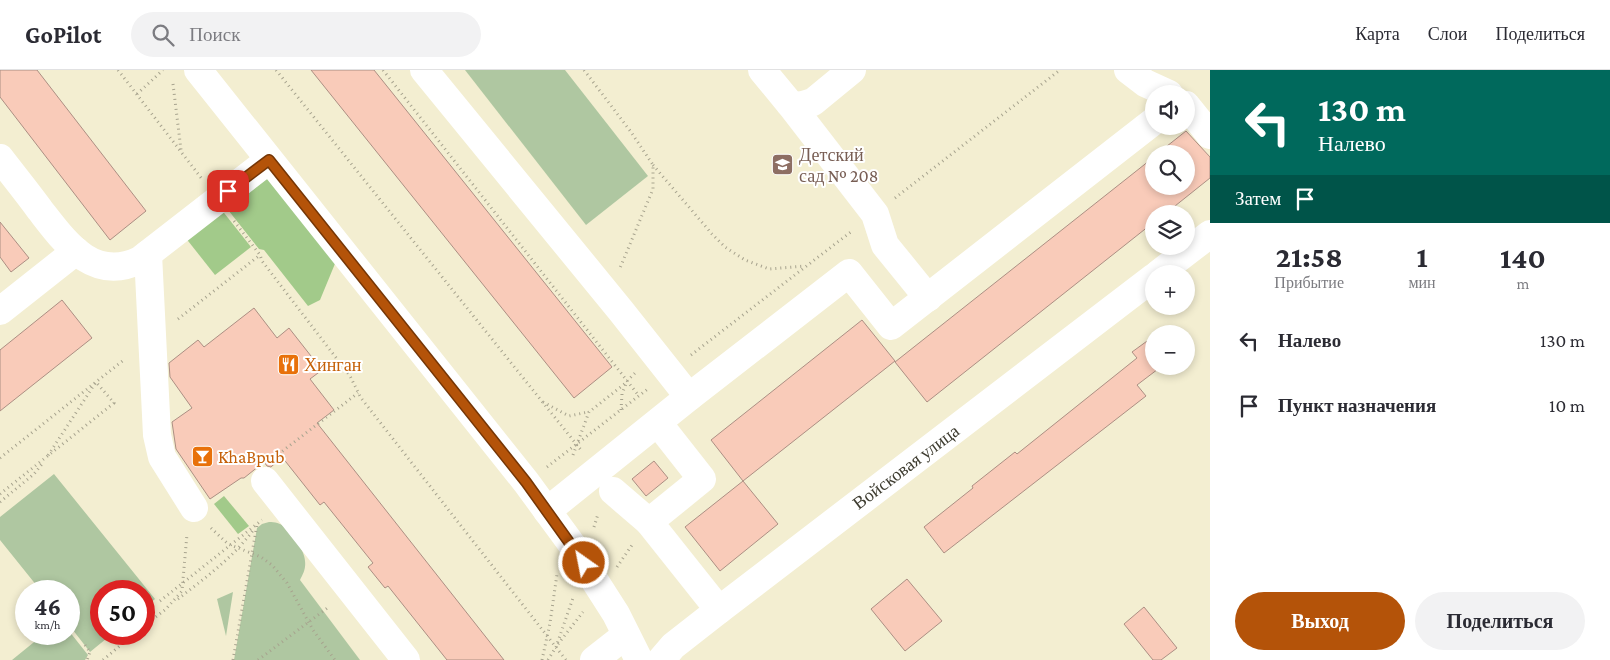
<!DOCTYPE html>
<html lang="ru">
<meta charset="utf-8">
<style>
body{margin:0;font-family:"Crimson Pro",serif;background:#f2f2f3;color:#2b2b33;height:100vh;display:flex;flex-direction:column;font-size:19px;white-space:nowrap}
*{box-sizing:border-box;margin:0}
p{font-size:16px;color:#7c7c81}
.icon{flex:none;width:28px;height:28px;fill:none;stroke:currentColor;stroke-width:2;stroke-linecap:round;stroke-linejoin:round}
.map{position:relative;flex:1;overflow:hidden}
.drawer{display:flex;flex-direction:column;background:#fff;width:400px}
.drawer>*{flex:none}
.hud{background:#00695c;color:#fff;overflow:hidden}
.fabs{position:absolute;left:1145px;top:15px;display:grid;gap:10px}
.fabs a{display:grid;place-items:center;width:50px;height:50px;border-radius:50%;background:#fff;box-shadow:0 2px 8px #0003;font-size:25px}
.speed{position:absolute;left:15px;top:510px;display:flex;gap:10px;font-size:25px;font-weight:700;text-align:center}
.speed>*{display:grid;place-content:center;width:65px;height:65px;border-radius:50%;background:#fff;box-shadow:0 2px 8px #0003;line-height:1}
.speed small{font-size:12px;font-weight:400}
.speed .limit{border:8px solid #d22;background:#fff;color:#111}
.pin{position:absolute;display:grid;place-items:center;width:42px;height:42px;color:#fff;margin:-21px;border-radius:10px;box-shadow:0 2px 8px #0006}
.me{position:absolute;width:55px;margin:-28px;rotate:327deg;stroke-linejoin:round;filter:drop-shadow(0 0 4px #0008)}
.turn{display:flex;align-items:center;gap:18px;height:105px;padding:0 25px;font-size:22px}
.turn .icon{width:65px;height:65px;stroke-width:2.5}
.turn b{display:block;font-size:35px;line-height:42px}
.then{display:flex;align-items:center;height:48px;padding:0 25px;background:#0003;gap:10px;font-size:19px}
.eta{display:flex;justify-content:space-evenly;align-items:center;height:85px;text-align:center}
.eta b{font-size:30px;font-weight:700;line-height:35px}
.action{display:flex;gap:10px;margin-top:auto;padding:10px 25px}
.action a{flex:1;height:58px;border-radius:30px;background:#b45309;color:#fff;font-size:20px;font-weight:700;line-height:58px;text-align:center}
.action a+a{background:#f2f2f3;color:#2b2b33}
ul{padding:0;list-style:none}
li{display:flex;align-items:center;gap:15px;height:65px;padding:0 25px}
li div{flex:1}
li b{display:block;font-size:19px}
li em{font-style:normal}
header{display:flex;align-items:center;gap:30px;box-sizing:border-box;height:70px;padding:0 25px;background:#fff;border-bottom:1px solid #e1e1e2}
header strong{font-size:24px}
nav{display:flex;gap:28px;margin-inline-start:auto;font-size:18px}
.search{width:350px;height:45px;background:#f2f2f3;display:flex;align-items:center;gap:12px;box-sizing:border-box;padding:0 18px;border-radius:28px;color:#7c7c81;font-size:19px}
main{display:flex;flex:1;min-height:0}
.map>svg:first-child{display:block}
</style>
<header>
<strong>GoPilot</strong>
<div class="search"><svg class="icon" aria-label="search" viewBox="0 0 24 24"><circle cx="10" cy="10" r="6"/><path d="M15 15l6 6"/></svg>Поиск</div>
<nav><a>Карта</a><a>Слои</a><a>Поделиться</a></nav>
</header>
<main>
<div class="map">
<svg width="1210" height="590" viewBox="0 0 1210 590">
<rect width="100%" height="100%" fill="#f3eed1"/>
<!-- green -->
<g fill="#afc7a1">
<polygon points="465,0 565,0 648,106 586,155"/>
<polygon points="54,404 155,529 144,538 144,521 101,521 101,564 112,564 90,582 69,555 69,521 41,521 0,470 0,447"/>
<path d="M269 452C275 452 280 453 285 457 292 463 305 481 305 491 306 499 303 504 300 510L360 590H234L257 458 262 454Z"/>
<polygon points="233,522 226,566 217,529"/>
<polygon points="69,561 88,585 85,590 12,590 44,564 69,564"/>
</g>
<!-- forest -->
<g fill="#a2ca8a">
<polygon points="269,94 339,184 320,230 308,236 264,180 259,179 221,131"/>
<polygon points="217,134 251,177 215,205 181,162"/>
<polygon points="224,426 249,456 238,464 214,434"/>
</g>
<!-- building -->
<g fill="#f9cbb9" stroke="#ac8f83">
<polygon points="0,0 37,0 146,141 110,170 0,27"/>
<polygon points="311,0 374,0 612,297 574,328"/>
<polygon points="1186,61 1210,87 1210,108 1165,144 1154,144 1154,152 927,332 895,292 1154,87 1154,116 1186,116 1186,84 1157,84"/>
<polygon points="0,152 29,188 11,202 0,187"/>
<polygon points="62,230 92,268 0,341 0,280"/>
<polygon points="254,238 277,268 289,258 322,300 310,309 334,340 317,353 504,590 447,590 388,516 385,518 368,497 373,493 324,432 320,435 282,387 271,397 267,396 264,392 244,408 241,408 210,429 176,379 172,352 192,338 170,307 169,293 198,270 204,277"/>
<polygon points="862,250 895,291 743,411 711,370"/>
<polygon points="1154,266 1154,296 1162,296 1137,315 1146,326 944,483 924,457 973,418 972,416 1015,382 1017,384 1137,288 1132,282"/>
<polygon points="654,391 668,408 646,426 632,409"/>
<polygon points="743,411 778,454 720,501 685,457"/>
<polygon points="907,509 942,551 905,581 871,539"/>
<polygon points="1144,537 1177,578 1161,590 1153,590 1124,554"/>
</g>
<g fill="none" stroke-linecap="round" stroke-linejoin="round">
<!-- path -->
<g stroke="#a7a38e" stroke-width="3" stroke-dasharray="1 4" stroke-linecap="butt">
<polyline points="118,0 202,109"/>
<polyline points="276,0 581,380"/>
<polyline points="383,0 639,326"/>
<polyline points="584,0 631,62 653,95 653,119 620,198"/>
<polyline points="173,14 181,80"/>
<polyline points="137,24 163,0"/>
<polyline points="653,95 712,164 725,177 745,190 769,199 805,196"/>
<polyline points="895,128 1060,0"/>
<polyline points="234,151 260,185 262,191 350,306 361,328 566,590"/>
<polyline points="178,249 260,185"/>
<polyline points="691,285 852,161"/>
<polyline points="543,332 569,346 588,342"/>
<polyline points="621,340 622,324 627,311 635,303"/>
<polyline points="573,385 589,342 627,312"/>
<polyline points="0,388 125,289"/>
<polyline points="281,391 285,388 280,383 358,323"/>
<polyline points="547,397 649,318"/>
<polyline points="0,424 114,333 96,312 47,387"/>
<polyline points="0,432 34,404 42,394"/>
<polyline points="594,457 598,444"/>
<polyline points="211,458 228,474 261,487 272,495 287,513 313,560 335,590"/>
<polyline points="617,497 632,475"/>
<path d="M178 529C205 508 234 487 254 459"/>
<polyline points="160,531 262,450"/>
<polyline points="17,545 26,537"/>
<polyline points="144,556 166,539 182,521 187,464"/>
<polyline points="36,568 41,564"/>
<polyline points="558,574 583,542"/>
<polyline points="85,575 90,582 87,590"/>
<polyline points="103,590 134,564"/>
<polyline points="233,590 257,455"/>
<polyline points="258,590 330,536"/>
<polyline points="542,590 550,553 557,504"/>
<polyline points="548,590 556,577 573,528"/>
</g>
<!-- minor -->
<g stroke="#fff" stroke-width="28">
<polyline points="424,0 621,241 689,327"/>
<polyline points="762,0 790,34 800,36 813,32 852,0"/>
<polyline points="1128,0 1145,13 1169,24"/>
<polyline points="790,34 875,144 885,175 928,228"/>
<polyline points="1186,35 1210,65"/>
<path d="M0 88C13 105 27 122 40 140 65 172 93 213 140 190L269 90"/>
<polyline points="148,184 157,365 162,387 194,438"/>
<polyline points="1158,204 1210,164"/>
<polyline points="0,241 76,181"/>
<polyline points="658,353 702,409 649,452 719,540"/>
<polyline points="265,411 406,590"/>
<polyline points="613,421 649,452"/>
<polyline points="547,441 689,327 849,203 891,256 1154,51"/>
<polyline points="594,590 626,565"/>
<polyline points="661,590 673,576 719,540 1154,207"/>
</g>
<!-- major -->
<polyline stroke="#fff" stroke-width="28" points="198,0 526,412 570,472 616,544 639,590"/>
</g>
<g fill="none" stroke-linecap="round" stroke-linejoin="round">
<defs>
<polyline id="route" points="228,121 269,90 526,412 584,493"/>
</defs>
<!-- route casing -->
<use href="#route" stroke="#753606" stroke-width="12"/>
<!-- route -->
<use href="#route" stroke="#b45309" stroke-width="9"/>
</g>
<!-- icons -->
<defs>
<symbol id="school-square" viewBox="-11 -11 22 22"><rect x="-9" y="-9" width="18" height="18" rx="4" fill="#8d6e63" stroke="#fff"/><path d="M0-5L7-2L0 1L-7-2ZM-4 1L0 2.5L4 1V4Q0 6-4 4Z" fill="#fff"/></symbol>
<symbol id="restaurant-square" viewBox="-11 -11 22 22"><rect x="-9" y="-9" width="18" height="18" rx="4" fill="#e8710a" stroke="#fff"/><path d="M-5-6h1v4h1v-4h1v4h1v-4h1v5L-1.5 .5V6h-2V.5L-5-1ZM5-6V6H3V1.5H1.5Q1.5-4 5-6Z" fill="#fff"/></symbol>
<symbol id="bar-square" viewBox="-11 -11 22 22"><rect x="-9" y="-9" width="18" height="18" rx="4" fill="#e8710a" stroke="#fff"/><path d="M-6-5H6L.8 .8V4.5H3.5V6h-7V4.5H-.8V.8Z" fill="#fff"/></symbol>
</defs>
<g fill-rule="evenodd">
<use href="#school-square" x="770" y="82" width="25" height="25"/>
<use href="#restaurant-square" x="276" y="282" width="25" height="25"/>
<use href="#bar-square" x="190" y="374" width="25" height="25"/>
</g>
<g text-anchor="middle" stroke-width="4" stroke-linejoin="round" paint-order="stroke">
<!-- education labels -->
<g font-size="18" fill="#785e54" stroke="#fff" text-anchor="start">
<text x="799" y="91">Детский<tspan x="799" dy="21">сад № 208</tspan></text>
</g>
<!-- food labels -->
<g font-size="18" fill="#c56008" stroke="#fff" text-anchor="start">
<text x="304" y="301">Хинган</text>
<text x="218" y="393">KhaBpub</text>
</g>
<!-- street labels -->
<g font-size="18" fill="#3e3c30" stroke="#fff">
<text transform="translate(906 397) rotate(-37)" y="6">Войсковая улица</text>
</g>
</g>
</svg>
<div class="fabs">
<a><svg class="icon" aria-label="sound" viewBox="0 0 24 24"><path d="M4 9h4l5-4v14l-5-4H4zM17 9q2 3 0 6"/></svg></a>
<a><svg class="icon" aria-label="search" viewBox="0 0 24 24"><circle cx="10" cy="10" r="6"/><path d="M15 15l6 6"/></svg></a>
<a><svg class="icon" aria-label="layers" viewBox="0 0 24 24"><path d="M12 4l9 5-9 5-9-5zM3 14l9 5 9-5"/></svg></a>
<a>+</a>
<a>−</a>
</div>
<div class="speed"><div>46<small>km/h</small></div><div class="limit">50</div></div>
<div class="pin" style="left:228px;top:121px;background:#d93025"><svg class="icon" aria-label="arrive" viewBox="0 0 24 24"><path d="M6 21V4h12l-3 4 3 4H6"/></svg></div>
<svg class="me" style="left:584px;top:493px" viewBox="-20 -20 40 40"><circle r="17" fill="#b45309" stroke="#fff" stroke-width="3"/><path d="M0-11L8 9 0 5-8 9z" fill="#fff"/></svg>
</div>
<section class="drawer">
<div class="hud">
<div class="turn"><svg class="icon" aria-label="left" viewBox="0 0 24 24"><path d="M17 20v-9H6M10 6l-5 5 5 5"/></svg><div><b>130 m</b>Налево</div></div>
<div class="then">Затем<svg class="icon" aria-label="arrive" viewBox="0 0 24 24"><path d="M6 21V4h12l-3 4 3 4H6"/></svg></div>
</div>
<div class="eta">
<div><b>21:58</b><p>Прибытие</p></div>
<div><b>1</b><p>мин</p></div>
<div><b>140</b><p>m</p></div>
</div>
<ul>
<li><svg class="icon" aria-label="left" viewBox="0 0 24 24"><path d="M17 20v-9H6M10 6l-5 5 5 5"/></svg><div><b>Налево</b></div><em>130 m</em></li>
<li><svg class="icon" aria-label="arrive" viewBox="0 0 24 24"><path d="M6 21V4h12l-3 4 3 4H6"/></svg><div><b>Пункт назначения</b></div><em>10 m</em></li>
</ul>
<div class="action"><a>Выход</a><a>Поделиться</a></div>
</section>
</main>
